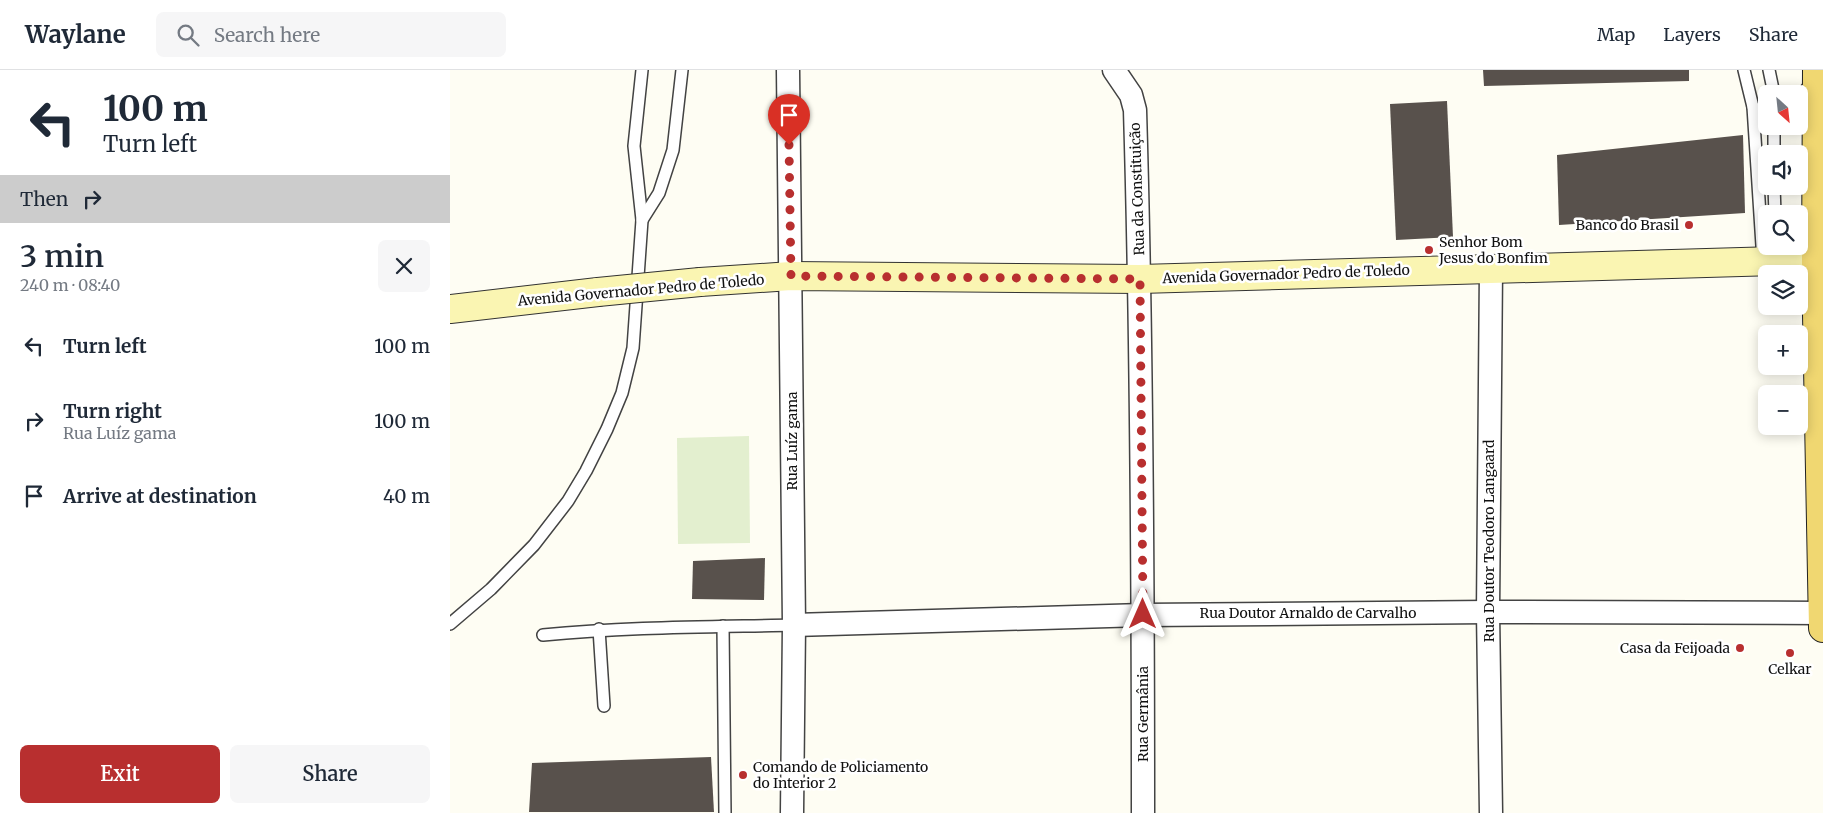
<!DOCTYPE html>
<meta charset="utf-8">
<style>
body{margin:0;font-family:Merriweather,serif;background:#f6f6f7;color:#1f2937;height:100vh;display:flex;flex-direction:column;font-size:19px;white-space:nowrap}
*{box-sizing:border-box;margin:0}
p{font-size:16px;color:#747a83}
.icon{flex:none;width:28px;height:28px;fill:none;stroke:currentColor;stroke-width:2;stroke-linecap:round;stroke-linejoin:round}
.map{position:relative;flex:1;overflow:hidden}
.drawer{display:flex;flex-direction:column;background:#fff;width:450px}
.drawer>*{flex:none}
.hud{background:#fff;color:#1f2937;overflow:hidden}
.needle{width:32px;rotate:153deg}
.controls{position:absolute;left:1308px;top:15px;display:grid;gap:10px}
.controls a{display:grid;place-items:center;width:50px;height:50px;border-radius:8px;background:#fff;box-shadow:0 2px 12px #0003;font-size:25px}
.pin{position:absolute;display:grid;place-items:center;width:42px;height:42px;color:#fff;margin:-51px -21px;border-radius:50% 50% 50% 0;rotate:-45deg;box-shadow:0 0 5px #0007}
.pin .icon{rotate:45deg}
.me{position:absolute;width:55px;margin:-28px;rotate:0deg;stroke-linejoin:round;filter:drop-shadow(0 0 4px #0008)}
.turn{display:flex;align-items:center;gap:18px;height:105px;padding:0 20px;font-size:22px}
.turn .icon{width:65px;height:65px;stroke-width:2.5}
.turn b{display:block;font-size:35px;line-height:42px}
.then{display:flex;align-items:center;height:48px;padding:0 20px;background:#0003;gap:10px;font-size:19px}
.round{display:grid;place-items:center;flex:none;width:52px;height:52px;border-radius:8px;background:#f6f6f7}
.summary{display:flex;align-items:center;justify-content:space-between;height:85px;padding:0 20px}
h1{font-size:30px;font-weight:600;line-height:38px}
.action{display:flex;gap:10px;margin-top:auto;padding:10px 20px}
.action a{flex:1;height:58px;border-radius:8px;background:#b82f2f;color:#fff;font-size:20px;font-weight:600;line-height:58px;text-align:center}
.action a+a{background:#f6f6f7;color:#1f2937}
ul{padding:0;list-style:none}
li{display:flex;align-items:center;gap:15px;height:75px;padding:0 20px}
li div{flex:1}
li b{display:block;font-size:19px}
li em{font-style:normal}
header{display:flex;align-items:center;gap:30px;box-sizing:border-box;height:70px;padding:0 25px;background:#fff;border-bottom:1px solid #e0e1e3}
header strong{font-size:24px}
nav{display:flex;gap:28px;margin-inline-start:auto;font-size:18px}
.search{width:350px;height:45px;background:#f6f6f7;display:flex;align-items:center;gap:12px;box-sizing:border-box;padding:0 18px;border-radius:8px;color:#747a83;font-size:19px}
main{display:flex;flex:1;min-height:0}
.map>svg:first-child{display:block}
</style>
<header>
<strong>Waylane</strong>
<div class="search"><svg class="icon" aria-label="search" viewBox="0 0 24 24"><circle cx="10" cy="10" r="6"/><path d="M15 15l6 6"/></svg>Search here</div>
<nav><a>Map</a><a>Layers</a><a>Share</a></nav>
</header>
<main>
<section class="drawer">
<div class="hud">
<div class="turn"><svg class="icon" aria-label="left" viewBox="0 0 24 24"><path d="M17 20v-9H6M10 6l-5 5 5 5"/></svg><div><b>100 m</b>Turn left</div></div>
<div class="then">Then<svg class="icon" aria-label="right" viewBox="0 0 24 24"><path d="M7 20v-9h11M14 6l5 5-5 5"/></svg></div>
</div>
<div class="summary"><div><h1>3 min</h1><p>240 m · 08:40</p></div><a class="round"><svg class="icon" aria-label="close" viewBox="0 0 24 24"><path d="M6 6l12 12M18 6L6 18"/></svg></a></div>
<ul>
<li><svg class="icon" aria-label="left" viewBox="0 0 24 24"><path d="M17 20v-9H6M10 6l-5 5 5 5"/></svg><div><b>Turn left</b></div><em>100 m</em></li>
<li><svg class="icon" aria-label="right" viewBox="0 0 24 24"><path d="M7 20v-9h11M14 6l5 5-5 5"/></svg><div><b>Turn right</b><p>Rua Luíz gama</p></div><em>100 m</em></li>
<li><svg class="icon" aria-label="arrive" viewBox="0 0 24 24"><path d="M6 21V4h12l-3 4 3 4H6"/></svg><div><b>Arrive at destination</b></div><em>40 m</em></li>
</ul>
<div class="action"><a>Exit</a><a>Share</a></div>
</section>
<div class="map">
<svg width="1373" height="743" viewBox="0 0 1373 743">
<rect width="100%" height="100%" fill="#fefdf3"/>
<!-- pitch -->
<polygon fill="#e3efcf" points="299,366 300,473 228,474 227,368"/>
<!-- building -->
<g fill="#58514c">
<polygon points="1033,0 1239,0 1239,11 1034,16"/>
<polygon points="997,31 1003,167 946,170 940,34"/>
<polygon points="1293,65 1295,143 1109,155 1107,85"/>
<polygon points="315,488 314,530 242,529 243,491"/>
<polygon points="261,687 264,742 79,742 82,693"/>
</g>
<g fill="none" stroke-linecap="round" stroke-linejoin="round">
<defs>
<g id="service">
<polyline points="1294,0 1303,37 1313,191"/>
<polyline points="1319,0 1324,24"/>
<polyline points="1349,27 1362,13"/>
<polyline points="1303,37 1316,46"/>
<polyline points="1324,56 1324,84"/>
<polyline points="1324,116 1325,144"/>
<polyline points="192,150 209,123 223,80 232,0"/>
<polyline points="0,554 41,519 84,475 118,431 136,401 157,359 172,323 183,278 192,150 184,76 192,0"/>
<polyline points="273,556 275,743"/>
<polyline points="149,559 154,636"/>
<path d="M93 565C176 557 260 557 344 555"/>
</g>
<g id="minor">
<polyline points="338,0 344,555 342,743"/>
<path d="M664 0 681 25 685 40C692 274 693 509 693 743"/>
<polyline points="1041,198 1038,542 1041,743"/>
<polyline points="344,555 693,545 1038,542 1373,543"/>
</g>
<g id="secondary">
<polyline points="250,212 341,206 690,209 1326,191 1373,192"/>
<polyline points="0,239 148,222"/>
</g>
<polyline id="primary" points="1367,0 1366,192 1373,558"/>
</defs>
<!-- service casing -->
<use href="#service" stroke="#434343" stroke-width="14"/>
<!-- minor casing -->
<use href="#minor" stroke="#434343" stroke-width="25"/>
<!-- secondary casing -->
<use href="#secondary" stroke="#323232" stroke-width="30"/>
<!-- primary casing -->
<use href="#primary" stroke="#212121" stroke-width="30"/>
<!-- service -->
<use href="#service" stroke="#fff" stroke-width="11"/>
<!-- minor -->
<use href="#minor" stroke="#fff" stroke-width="22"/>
<!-- secondary -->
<use href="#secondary" stroke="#faf5b2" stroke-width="28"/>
<!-- primary -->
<use href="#primary" stroke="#f0d771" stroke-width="28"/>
<defs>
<polyline id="secondary-bridge" points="148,222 250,212"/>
</defs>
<!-- secondary-bridge casing -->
<use href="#secondary-bridge" stroke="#323232" stroke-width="30" stroke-linecap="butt"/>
<!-- secondary-bridge -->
<use href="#secondary-bridge" stroke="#faf5b2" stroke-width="28"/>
</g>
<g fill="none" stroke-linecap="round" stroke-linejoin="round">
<!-- route -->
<polyline stroke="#b82f2f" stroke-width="9" stroke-dasharray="0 16.2" points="339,75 341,206 690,209 693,544"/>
</g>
<!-- markers -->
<g fill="#b82f2f" stroke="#fff" stroke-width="2">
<circle cx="1239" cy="155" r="5"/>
<circle cx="979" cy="180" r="5"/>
<circle cx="1290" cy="578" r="5"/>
<circle cx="1340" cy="583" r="5"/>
<circle cx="293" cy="705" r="5"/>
</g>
<g text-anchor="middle" stroke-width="5" stroke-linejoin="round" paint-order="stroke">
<!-- street labels -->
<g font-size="14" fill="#101010" stroke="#fff">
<text transform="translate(687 119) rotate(-92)" y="5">Rua da Constituição</text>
<text transform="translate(836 204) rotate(-2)" y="5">Avenida Governador Pedro de Toledo</text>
<text transform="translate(191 220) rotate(-5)" y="5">Avenida Governador Pedro de Toledo</text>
<text transform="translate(342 371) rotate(-90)" y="5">Rua Luíz gama</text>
<text transform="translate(1039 471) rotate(-90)" y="5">Rua Doutor Teodoro Langaard</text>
<text x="858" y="548">Rua Doutor Arnaldo de Carvalho</text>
<text transform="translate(693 644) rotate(-90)" y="5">Rua Germânia</text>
</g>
<!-- poi labels -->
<g font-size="14" fill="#101010" stroke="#fff" text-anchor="end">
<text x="1229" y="160">Banco do Brasil</text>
<text x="989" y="177" text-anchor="start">Senhor Bom<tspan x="989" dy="16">Jesus do Bonfim</tspan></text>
<text x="1280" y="583">Casa da Feijoada</text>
<text x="1340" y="604" text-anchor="middle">Celkar</text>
<text x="303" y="702" text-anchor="start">Comando de Policiamento<tspan x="303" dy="16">do Interior 2</tspan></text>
</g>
</g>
</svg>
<div class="controls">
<a><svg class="needle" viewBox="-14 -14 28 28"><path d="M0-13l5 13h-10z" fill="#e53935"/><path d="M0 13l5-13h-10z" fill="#747a83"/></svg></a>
<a><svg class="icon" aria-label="sound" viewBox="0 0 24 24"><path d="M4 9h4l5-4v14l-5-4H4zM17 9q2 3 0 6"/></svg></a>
<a><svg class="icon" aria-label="search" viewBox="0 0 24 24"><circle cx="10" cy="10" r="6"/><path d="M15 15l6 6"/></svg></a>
<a><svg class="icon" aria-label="layers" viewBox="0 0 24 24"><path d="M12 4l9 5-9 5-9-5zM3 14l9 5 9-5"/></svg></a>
<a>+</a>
<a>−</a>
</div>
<div class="pin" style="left:339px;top:75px;background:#d93025"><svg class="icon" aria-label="arrive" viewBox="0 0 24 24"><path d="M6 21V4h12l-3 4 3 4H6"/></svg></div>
<svg class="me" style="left:693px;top:544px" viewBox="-20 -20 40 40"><path d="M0-17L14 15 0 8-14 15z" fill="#b82f2f" stroke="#fff" stroke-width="4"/></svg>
</div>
</main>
